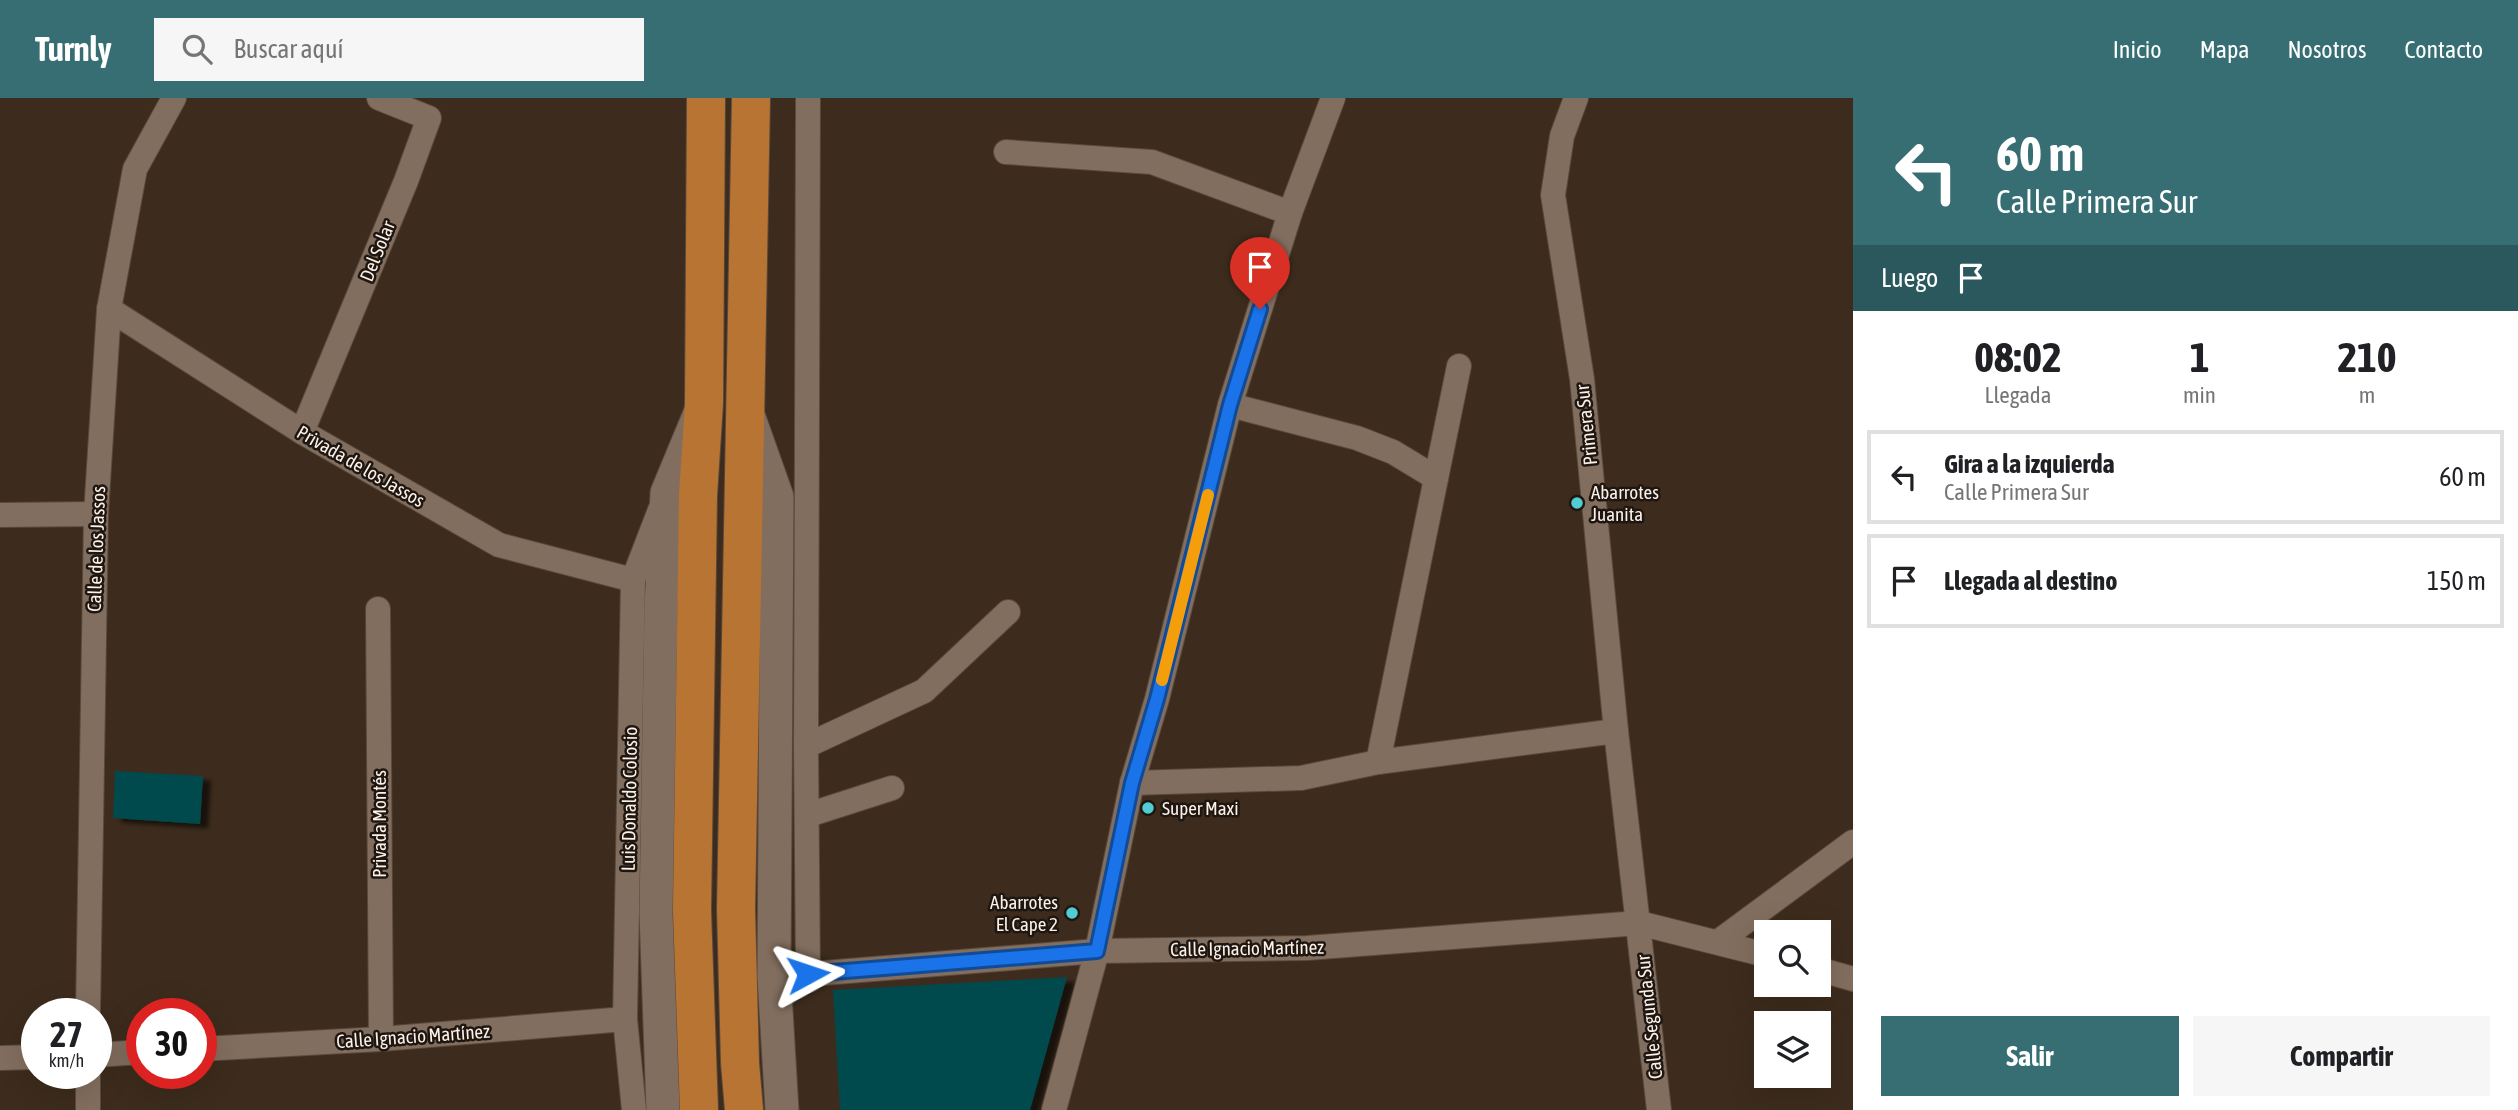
<!DOCTYPE html>
<html lang="es">
<meta charset="utf-8">
<style>
body{margin:0;font-family:"Asap Condensed",sans-serif;background:#f6f6f6;color:#202124;height:100vh;display:flex;flex-direction:column;font-size:26px;white-space:nowrap}
*{box-sizing:border-box;margin:0}
p{font-size:23px;color:#757577}
.icon{flex:none;width:38px;height:38px;fill:none;stroke:currentColor;stroke-width:2;stroke-linecap:round;stroke-linejoin:round}
.map{position:relative;flex:1;overflow:hidden}
.side{display:flex;flex-direction:column;background:#fff;width:665px}
.side>*{flex:none}
.guide{background:#366e73;color:#fff;overflow:hidden}
.fabs{position:absolute;left:1754px;top:822px;display:grid;gap:14px}
.fabs a{display:grid;place-items:center;width:77px;height:77px;border-radius:0px;background:#fff;box-shadow:0 7px 28px #0002;font-size:35px}
.speed{position:absolute;left:21px;top:900px;display:flex;gap:14px;font-size:35px;font-weight:700;text-align:center}
.speed>*{display:grid;place-content:center;width:91px;height:91px;border-radius:50%;background:#fff;box-shadow:0 7px 28px #0002;line-height:1}
.speed small{font-size:18px;font-weight:400}
.speed .limit{border:10px solid #d22;background:#fff;color:#111}
.pin{position:absolute;display:grid;place-items:center;width:60px;height:60px;color:#fff;margin:-72px -30px;border-radius:50% 50% 50% 0;rotate:-45deg;box-shadow:0 0 7px #0007}
.pin .icon{rotate:45deg}
.me{position:absolute;width:77px;margin:-38px;rotate:85deg;stroke-linejoin:round;filter:drop-shadow(0 0 5px #0008)}
.turn{display:flex;align-items:center;gap:24px;height:147px;padding:0 28px;font-size:32px}
.turn .icon{width:91px;height:91px;stroke-width:2.5}
.turn b{display:block;font-size:49px;line-height:60px}
.then{display:flex;align-items:center;height:66px;padding:0 28px;background:#0003;gap:14px;font-size:26px}
.eta{display:flex;justify-content:space-evenly;align-items:center;height:119px;text-align:center}
.eta b{font-size:42px;font-weight:700;line-height:49px}
.button{display:flex;gap:14px;margin-top:auto;padding:14px 28px}
.button a{flex:1;height:80px;border-radius:0px;background:#366e73;color:#fff;font-size:28px;font-weight:700;line-height:80px;text-align:center}
.button a+a{background:#f6f6f6;color:#202124}
ul{padding:0;list-style:none}
li{display:flex;align-items:center;gap:21px;height:94px;margin:0 14px 10px;padding:0 14px;border:4px solid #e0e0e0;border-radius:0px}
li div{flex:1}
li b{display:block;font-size:26px}
li em{font-style:normal}
header{display:flex;align-items:center;gap:42px;box-sizing:border-box;height:98px;padding:0 35px;background:#366e73;color:#fff}
header strong{font-size:33px}
nav{display:flex;gap:38px;margin-inline-start:auto;font-size:24px}
.search{width:490px;height:63px;background:#f6f6f6;display:flex;align-items:center;gap:18px;box-sizing:border-box;padding:0 24px;border-radius:0px;color:#757577;font-size:26px}
main{display:flex;flex:1;min-height:0}
.map>svg:first-child{display:block}
</style>
<header>
<strong>Turnly</strong>
<div class="search"><svg class="icon" aria-label="search" viewBox="0 0 24 24"><circle cx="10" cy="10" r="6"/><path d="M15 15l6 6"/></svg>Buscar aquí</div>
<nav><a>Inicio</a><a>Mapa</a><a>Nosotros</a><a>Contacto</a></nav>
</header>
<main>
<div class="map">
<svg width="1853" height="1012" viewBox="0 0 1853 1012">
<defs>
<filter id="shadow"><feDropShadow dx="8" dy="4.5" stdDeviation="2" flood-color="#0009"/></filter>
</defs>
<rect width="100%" height="100%" fill="#3d2c1d"/>
<!-- building -->
<g fill="#02494d" filter="url(#shadow)">
<polygon points="115,673 203,678 200,726 113,720"/>
<polygon points="1067,879 1030,1012 840,1012 833,892"/>
</g>
<g fill="none" stroke-linecap="round" stroke-linejoin="round">
<defs>
<g id="street">
<polyline points="808,0 806,648 808,876"/>
<polyline points="1576,0 1562,38 1553,97 1582,281 1616,633 1659,1012"/>
<polyline points="1006,54 1152,64 1290,115"/>
<polyline points="109,211 302,334 499,447 633,482"/>
<polyline points="1230,307 1357,340 1393,354 1436,380"/>
<polyline points="302,334 406,83 429,20 379,0"/>
<polyline points="0,417 96,416"/>
<polyline points="378,511 381,941"/>
<polyline points="806,648 924,593 1008,514"/>
<polyline points="1378,664 1459,268"/>
<polyline points="1132,685 1301,680 1378,664 1616,633"/>
<polyline points="808,717 892,690"/>
<polyline points="1718,844 1853,744"/>
<polyline points="1818,871 1853,881"/>
<polyline points="774,879 1097,853 1307,850 1639,825 1766,857"/>
<polyline points="88,915 96,416 109,211 135,71 174,0"/>
<polyline points="201,951 381,941 625,921"/>
<polyline points="96,957 142,954"/>
<polyline points="0,960 37,959"/>
<polyline points="88,975 88,1012"/>
<polyline points="634,1012 625,921 633,482 660,412"/>
<polyline points="1054,1012 1097,853 1132,685 1157,601 1230,307 1290,115 1333,0"/>
</g>
<g id="secondary">
<polyline points="749,320 777,399 774,879 782,1012"/>
<polyline points="663,1012 656,815 661,510 667,395 699,318"/>
</g>
<g id="highway">
<polyline points="699,1012 692,813 698,397 704,305 706,0"/>
<polyline points="744,1012 740,965 736,811 751,0"/>
</g>
</defs>
<!-- street casing -->
<use href="#street" stroke="#58493c" stroke-width="26"/>
<!-- secondary casing -->
<use href="#secondary" stroke="#58493c" stroke-width="35"/>
<!-- highway casing -->
<use href="#highway" stroke="#58493c" stroke-width="40"/>
<!-- street -->
<use href="#street" stroke="#826e5e" stroke-width="24"/>
<!-- secondary -->
<use href="#secondary" stroke="#826e5e" stroke-width="33"/>
<!-- highway -->
<use href="#highway" stroke="#b87433" stroke-width="38"/>
</g>
<g fill="none" stroke-linecap="round" stroke-linejoin="round">
<defs>
<polyline id="route" points="808,876 1097,853 1132,685 1157,601 1230,307 1260,211"/>
</defs>
<!-- route casing -->
<use href="#route" stroke="#114b97" stroke-width="18"/>
<!-- route -->
<use href="#route" stroke="#1a73e8" stroke-width="12"/>
<!-- slow -->
<polyline stroke="#f59e0b" stroke-width="12" points="1162,582 1208,397"/>
</g>
<!-- markers -->
<g fill="#51ccd3" stroke="#1e1610" stroke-width="2.5">
<circle cx="1577" cy="405" r="7"/>
<circle cx="1148" cy="710" r="7"/>
<circle cx="1072" cy="815" r="7"/>
</g>
<g text-anchor="middle" stroke-width="5" stroke-linejoin="round" paint-order="stroke">
<!-- street labels -->
<g font-size="19" fill="#fcf0e7" stroke="#1e1610">
<text transform="translate(377 153) rotate(-68)" y="7">Del Solar</text>
<text transform="translate(1586 327) rotate(-96)" y="7">Primera Sur</text>
<text transform="translate(361 368) rotate(30)" y="7">Privada de los Jassos</text>
<text transform="translate(96 451) rotate(-88)" y="7">Calle de los Jassos</text>
<text transform="translate(629 701) rotate(-89)" y="7">Luis Donaldo Colosio</text>
<text transform="translate(379 726) rotate(-90)" y="7">Privada Montés</text>
<text transform="translate(1247 850) rotate(-1)" y="7">Calle Ignacio Martínez</text>
<text transform="translate(1649 919) rotate(-96)" y="7">Calle Segunda Sur</text>
<text transform="translate(413 938) rotate(-4)" y="7">Calle Ignacio Martínez</text>
</g>
<!-- poi labels -->
<g font-size="19" fill="#fcf0e7" stroke="#1e1610" text-anchor="start">
<text x="1591" y="401">Abarrotes<tspan x="1591" dy="22">Juanita</tspan></text>
<text x="1162" y="717">Super Maxi</text>
<text x="1058" y="811" text-anchor="end">Abarrotes<tspan x="1058" dy="22">El Cape 2</tspan></text>
</g>
</g>
</svg>
<div class="fabs">
<a><svg class="icon" aria-label="search" viewBox="0 0 24 24"><circle cx="10" cy="10" r="6"/><path d="M15 15l6 6"/></svg></a>
<a><svg class="icon" aria-label="layers" viewBox="0 0 24 24"><path d="M12 4l9 5-9 5-9-5zM3 14l9 5 9-5"/></svg></a>
</div>
<div class="speed"><div>27<small>km/h</small></div><div class="limit">30</div></div>
<div class="pin" style="left:1260px;top:211px;background:#d93025"><svg class="icon" aria-label="arrive" viewBox="0 0 24 24"><path d="M6 21V4h12l-3 4 3 4H6"/></svg></div>
<svg class="me" style="left:808px;top:876px" viewBox="-20 -20 40 40"><path d="M0-17L14 15 0 8-14 15z" fill="#1a73e8" stroke="#fff" stroke-width="4"/></svg>
</div>
<section class="side">
<div class="guide">
<div class="turn"><svg class="icon" aria-label="left" viewBox="0 0 24 24"><path d="M17 20v-9H6M10 6l-5 5 5 5"/></svg><div><b>60 m</b>Calle Primera Sur</div></div>
<div class="then">Luego<svg class="icon" aria-label="arrive" viewBox="0 0 24 24"><path d="M6 21V4h12l-3 4 3 4H6"/></svg></div>
</div>
<div class="eta">
<div><b>08:02</b><p>Llegada</p></div>
<div><b>1</b><p>min</p></div>
<div><b>210</b><p>m</p></div>
</div>
<ul>
<li><svg class="icon" aria-label="left" viewBox="0 0 24 24"><path d="M17 20v-9H6M10 6l-5 5 5 5"/></svg><div><b>Gira a la izquierda</b><p>Calle Primera Sur</p></div><em>60 m</em></li>
<li><svg class="icon" aria-label="arrive" viewBox="0 0 24 24"><path d="M6 21V4h12l-3 4 3 4H6"/></svg><div><b>Llegada al destino</b></div><em>150 m</em></li>
</ul>
<div class="button"><a>Salir</a><a>Compartir</a></div>
</section>
</main>
